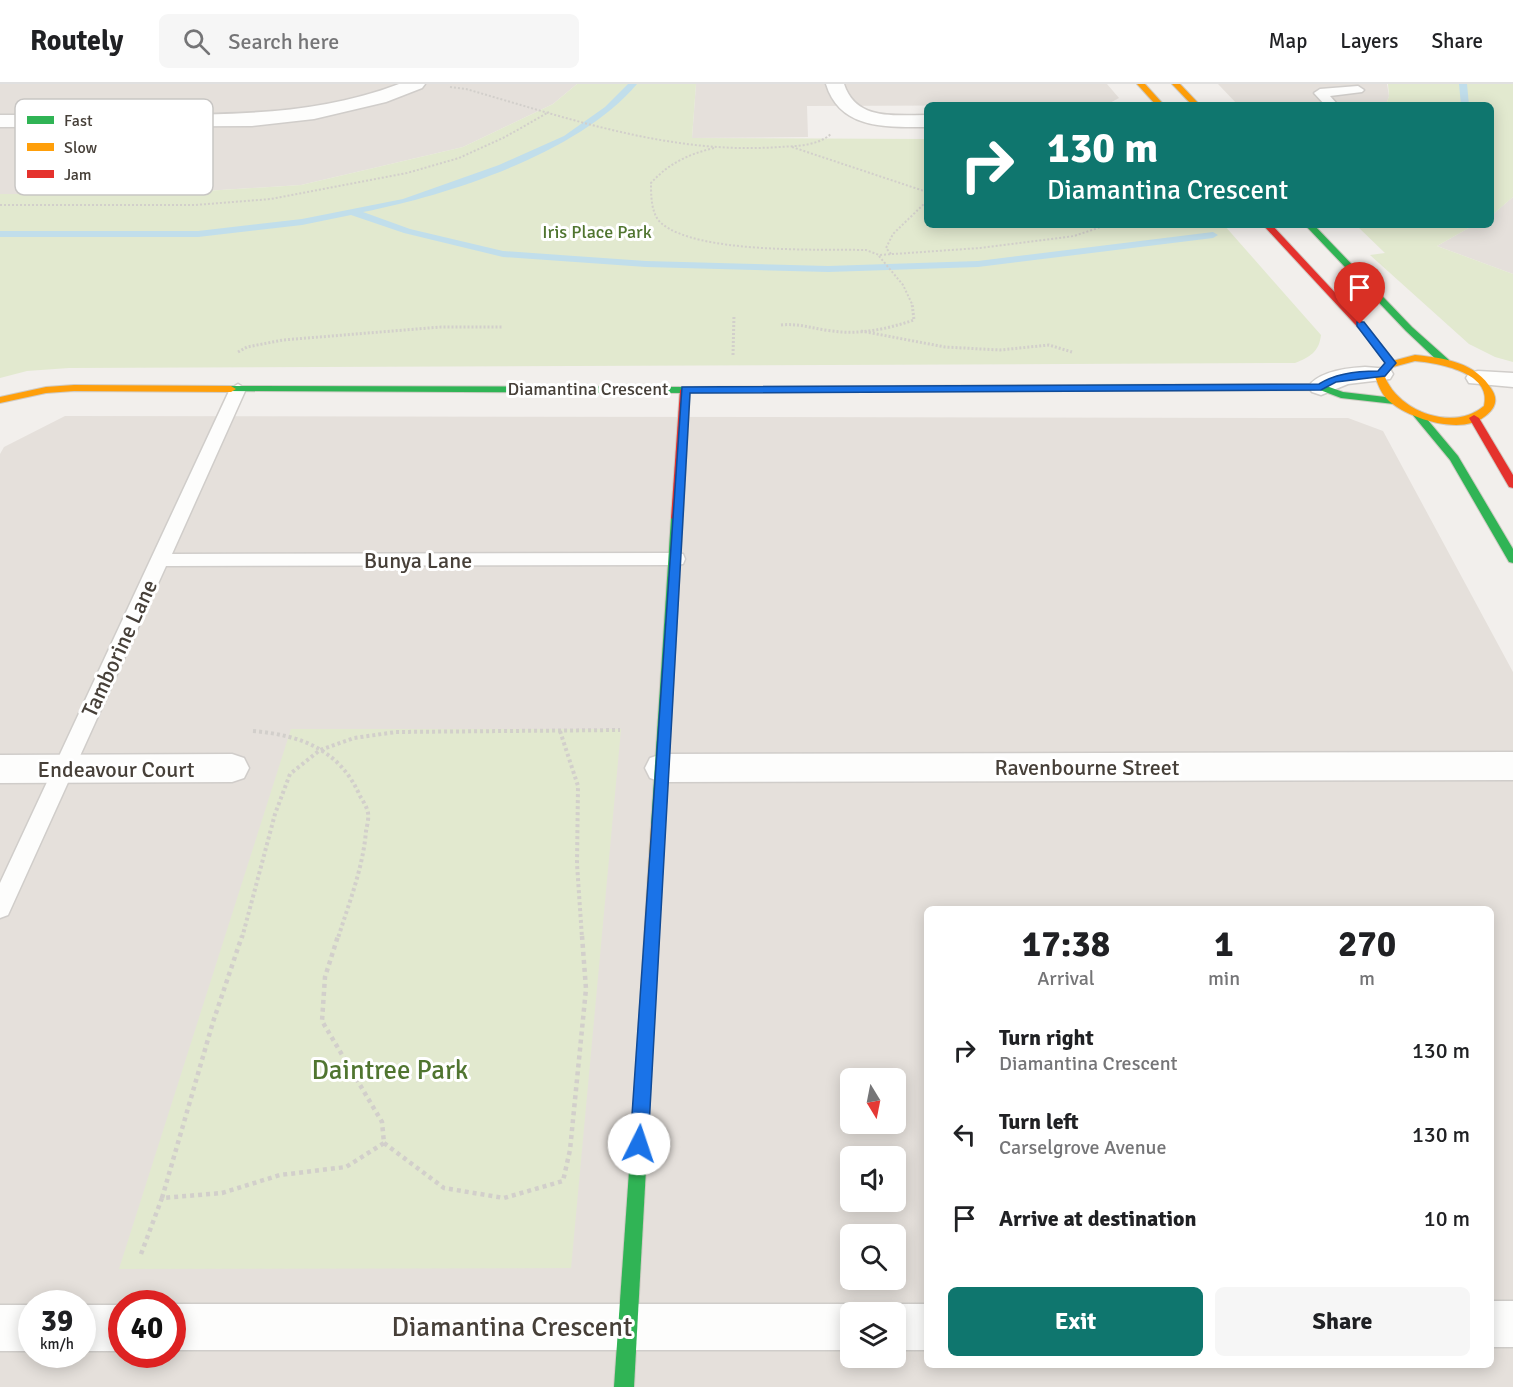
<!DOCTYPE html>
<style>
body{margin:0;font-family:Signika,sans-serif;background:#f6f6f6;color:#202124;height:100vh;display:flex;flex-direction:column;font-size:22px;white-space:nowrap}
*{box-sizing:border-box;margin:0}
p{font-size:20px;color:#757577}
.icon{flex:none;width:33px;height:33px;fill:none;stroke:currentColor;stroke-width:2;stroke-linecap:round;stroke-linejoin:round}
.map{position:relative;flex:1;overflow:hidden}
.details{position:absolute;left:924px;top:822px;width:570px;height:462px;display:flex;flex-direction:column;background:#fff;border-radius:9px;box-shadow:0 3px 15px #0003}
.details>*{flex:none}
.hud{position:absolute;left:924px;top:18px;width:570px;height:126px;border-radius:9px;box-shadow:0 3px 15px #0003;background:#0f766e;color:#fff;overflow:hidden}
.needle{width:39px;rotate:170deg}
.fabs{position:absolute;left:840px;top:984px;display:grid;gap:12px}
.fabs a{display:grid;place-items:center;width:66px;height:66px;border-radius:9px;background:#fff;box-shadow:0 3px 15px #0003;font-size:30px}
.speed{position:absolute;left:18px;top:1206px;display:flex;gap:12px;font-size:30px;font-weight:700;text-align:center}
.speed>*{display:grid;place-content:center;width:78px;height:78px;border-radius:50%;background:#fff;box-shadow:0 3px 15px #0003;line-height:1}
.speed small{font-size:15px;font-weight:400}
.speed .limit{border:9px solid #d22;background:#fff;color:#111}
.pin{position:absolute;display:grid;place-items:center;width:51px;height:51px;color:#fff;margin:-62px -26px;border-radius:50% 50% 50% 0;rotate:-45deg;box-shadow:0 0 6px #0007}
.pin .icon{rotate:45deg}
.me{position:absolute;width:66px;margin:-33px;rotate:4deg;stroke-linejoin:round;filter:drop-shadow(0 0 4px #0008)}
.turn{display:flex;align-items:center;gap:21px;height:126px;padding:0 24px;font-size:27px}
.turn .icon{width:78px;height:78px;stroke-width:2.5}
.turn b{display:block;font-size:42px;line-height:51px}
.eta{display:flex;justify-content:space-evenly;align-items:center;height:102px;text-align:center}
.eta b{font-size:36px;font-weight:700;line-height:42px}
.action{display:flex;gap:12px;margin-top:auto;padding:12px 24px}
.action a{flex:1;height:69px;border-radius:9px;background:#0f766e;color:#fff;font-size:24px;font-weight:700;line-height:69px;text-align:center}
.action a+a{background:#f6f6f6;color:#202124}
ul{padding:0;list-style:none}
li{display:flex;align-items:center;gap:18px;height:84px;padding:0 24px}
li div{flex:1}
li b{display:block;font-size:22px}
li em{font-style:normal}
header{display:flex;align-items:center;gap:36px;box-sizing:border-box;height:84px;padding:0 30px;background:#fff;border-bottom:2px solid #e0e0e0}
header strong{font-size:28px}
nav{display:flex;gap:33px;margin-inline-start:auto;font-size:21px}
.search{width:420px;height:54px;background:#f6f6f6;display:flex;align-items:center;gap:15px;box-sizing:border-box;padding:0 21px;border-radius:9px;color:#757577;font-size:22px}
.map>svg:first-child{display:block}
</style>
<header>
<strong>Routely</strong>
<div class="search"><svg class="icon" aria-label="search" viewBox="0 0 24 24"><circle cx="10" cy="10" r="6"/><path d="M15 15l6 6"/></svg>Search here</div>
<nav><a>Map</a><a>Layers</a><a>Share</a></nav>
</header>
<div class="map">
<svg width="1513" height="1303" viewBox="0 0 1513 1303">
<rect width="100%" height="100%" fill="#f2efec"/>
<!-- residential -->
<g fill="#e5e0db" fill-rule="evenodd">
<polygon points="0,0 577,0 553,20 463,63 301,101 157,110 0,110"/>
<polygon points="696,0 1107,0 1119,14 1106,21 807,22 808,53 692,54"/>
<polygon points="1218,0 1387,0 1389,12 1386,21 1238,21"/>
<polygon points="1513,113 1513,190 1437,162 1474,141 1491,141 1491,132"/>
<path d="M65 332 1348 334 1383 347 1513 588V1303H0V370L4 363ZM927 825H1491V1281H927ZM850 994H896V1040H850ZM850 1072H896V1118H850ZM850 1150H896V1196H850ZM32 1220H82V1270H32ZM122 1220H172V1270H122ZM850 1228H896V1274H850Z"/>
</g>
<!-- green -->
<g fill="#e2e9cf">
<path d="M577 0H696L692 54 927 55V141H1224L1321 251C1319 268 1310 273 1295 279L69 284 27 287 0 294V110H157L301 101 463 63 553 20Z"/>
<polygon points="1388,0 1513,0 1513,113 1491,132 1491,21 1386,21 1389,12"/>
<polygon points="1356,141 1474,141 1437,162 1513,190 1513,278 1495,273 1469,260 1370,171 1385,169"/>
<polygon points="291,645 621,645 571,1184 119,1185"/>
</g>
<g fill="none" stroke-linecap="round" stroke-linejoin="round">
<!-- stream -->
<g fill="#c1deeb" fill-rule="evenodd">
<path d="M628 0H637C579 69 449 111 363 128L410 145 503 167 646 177 828 182 978 177 1213 148 1218 151 1213 154 978 183 828 188 646 183 503 173 404 149 351 131 302 141 198 153H0V147H198L302 135 403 115 499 81 564 52 605 23Z"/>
<polygon points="1459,0 1467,0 1469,21 1461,21"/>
</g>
<defs>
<g id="lane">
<polygon points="1358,2 1364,6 1362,8 1330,12 1338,21 1325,21 1314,9 1320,5"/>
<polygon points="238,300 246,305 172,470 676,469 683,470 685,475 683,480 676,481 166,482 8,831 0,834 0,799 230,305"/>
</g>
<g id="street">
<path d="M399 0H425L422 4 386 18 314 35 252 42 0 43V31C53 31 107 31 160 31 243 30 320 30 399 0Z"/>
<path d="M826 0H844C856 37 895 31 927 31V43C887 43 840 46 826 0Z"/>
<path d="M1365 283 1390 285 1393 290 1390 295 1348 300 1321 311 1312 308 1308 303C1319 287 1347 284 1365 283Z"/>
<polygon points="1478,287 1513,289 1513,303 1469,299 1466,294 1469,289"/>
<polygon points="1513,668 1513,696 662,698 650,694 645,684 650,674 662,670"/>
<polygon points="232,670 244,674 249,684 244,694 232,698 0,699 0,671"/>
<rect x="1491" y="1217" width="22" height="46"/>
<polygon points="172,1220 850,1220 867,1228 850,1228 850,1266 172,1266"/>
<polygon points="896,1220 927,1220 927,1266 896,1266 896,1228 879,1228"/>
<rect x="0" y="1221" width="32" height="46"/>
<rect x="82" y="1221" width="40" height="46"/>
</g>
<g id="fast">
<polygon points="1305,141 1314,141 1412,243 1449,276 1449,280 1441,280 1406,247"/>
<polygon points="1321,300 1343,308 1394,314 1399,317 1394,320 1341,314 1320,306 1079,307 1074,304 1079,301"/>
<polygon points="231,302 689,303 694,306 689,309 227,307 227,303"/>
<polygon points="1417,327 1421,328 1458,372 1513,465 1513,479 1509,478 1450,376 1412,330"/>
<polygon points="677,430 683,434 665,741 663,745 658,747 653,745 651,741 671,434"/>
<polygon points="641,1022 647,1024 649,1030 634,1303 614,1303 633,1030 635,1024"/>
</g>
<g id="slow">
<polygon points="1137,0 1145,0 1164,21 1156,21"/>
<polygon points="1172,0 1180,0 1200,21 1192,21"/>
<path d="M1415 271C1444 274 1476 278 1492 306 1499 317 1494 326 1484 333 1461 351 1409 335 1389 317 1381 310 1379 302 1375 293L1385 279ZM1415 277C1437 279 1493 288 1484 322 1454 348 1399 328 1385 293L1393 283Z"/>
<polygon points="74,301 231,302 236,305 231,308 74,307 46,309 0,319 0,313 46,303"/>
<polygon points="1079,301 1084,304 1083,306 689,309 684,306 689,303"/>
<polygon points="658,735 663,737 665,741 649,1030 647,1036 641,1038 635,1036 633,1030 651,741 653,737"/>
</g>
<g id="jam">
<polygon points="1263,141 1272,141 1370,246 1396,279 1395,281 1387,281 1364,250"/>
<polygon points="685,303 690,306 683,434 677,438 671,434 680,306"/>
<polygon points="1474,331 1479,334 1513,391 1513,404 1509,403 1469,334"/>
</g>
</defs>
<!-- lane casing -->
<use href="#lane" stroke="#d0cdca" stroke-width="3"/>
<!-- street casing -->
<use href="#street" stroke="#d0cdca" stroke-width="3"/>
<!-- fast casing -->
<use href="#fast" stroke="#d0cbc4" stroke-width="2"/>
<!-- slow casing -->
<use href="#slow" stroke="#d0cbc4" stroke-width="2"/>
<!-- jam casing -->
<use href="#jam" stroke="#d0cbc4" stroke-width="2"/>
<!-- path-far3 -->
<g stroke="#d2cfcb" stroke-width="2" stroke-dasharray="2 2" stroke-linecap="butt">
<path d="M450 3 466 5C568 34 671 71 779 63 797 62 817 62 831 50"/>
<polyline points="792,63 927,108"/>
<path d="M714 64C689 70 669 79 651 99 651 111 651 130 661 139 697 170 818 165 866 166L879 171 980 164 1074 152 1107 141"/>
<polyline points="0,121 195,121 271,115 407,89 459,74 505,53 549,28"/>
<polyline points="891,170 886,164 893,150 927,117"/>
<polyline points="879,172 903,201 912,220"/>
</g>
<!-- path-far2 -->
<g stroke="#d2cfcb" stroke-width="3" stroke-dasharray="2 2" stroke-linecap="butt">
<path d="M781 241C799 239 814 245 832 247 860 251 887 245 914 236L912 219"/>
<polyline points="861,247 945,263 1000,266 1049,261 1072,268"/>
<polyline points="238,268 247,263 283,256 441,243 503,243"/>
<polyline points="733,271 734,231"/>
</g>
<!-- path-far1 -->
<g stroke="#d2cfcb" stroke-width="4" stroke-dasharray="3 3" stroke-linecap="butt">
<path d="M253 647C301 651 340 666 360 712 363 717 367 723 368 729 369 734 367 742 366 747 363 784 349 819 338 854"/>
<polyline points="560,647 578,702 577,780 582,854"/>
<polyline points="242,854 275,730 290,690 320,666 354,654 396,648 620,646"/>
</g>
<!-- path -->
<g stroke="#d2cfcb" stroke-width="4.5" stroke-dasharray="4 4" stroke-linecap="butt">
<polyline points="384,1059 444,1104 504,1114 563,1097 570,1066 586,905 582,852"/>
<polyline points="162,1114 213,938 242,852"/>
<polyline points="141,1170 162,1114 222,1109 280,1091 346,1083 384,1059 382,1038 322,937 325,893 338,852"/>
</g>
<!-- lane -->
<use href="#lane" fill="#fdfdfc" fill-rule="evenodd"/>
<!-- street -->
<use href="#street" fill="#fdfdfc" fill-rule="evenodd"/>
<!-- fast -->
<use href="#fast" fill="#30b455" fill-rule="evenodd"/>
<!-- slow -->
<use href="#slow" fill="#ff9f0a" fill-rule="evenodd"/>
<!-- jam -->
<use href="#jam" fill="#e5322d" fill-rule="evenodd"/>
</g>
<!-- route -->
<path fill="#1a73e8" stroke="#114b97" stroke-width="1.5" d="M1357 238H1364L1396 279 1385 292 1336 298 1321 306 690 309 648 1060 645 1066 639 1069 633 1066 630 1060 682 303 1319 300C1336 289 1357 287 1378 287L1385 279 1357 242Z"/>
<g text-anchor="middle" stroke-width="6" stroke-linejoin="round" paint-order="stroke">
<!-- far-park labels -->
<g font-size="18" fill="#507530" stroke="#fff">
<text x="597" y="154">Iris Place Park</text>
</g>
<!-- far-street labels -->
<g font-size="18" fill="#474039" stroke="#fff">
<text x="588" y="311">Diamantina Crescent</text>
</g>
<!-- street labels -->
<g font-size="22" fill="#474039" stroke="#fff">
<text x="418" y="484">Bunya Lane</text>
<text transform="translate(119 564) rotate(-65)" y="8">Tamborine Lane</text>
<text x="1087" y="691">Ravenbourne Street</text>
<text x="116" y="693">Endeavour Court</text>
</g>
<!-- near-park labels -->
<g font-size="27" fill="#507530" stroke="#fff">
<text x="390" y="995">Daintree Park</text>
</g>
<!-- near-street labels -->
<g font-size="27" fill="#474039" stroke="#fff">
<text x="512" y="1252">Diamantina Crescent</text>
</g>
</g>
<!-- legend -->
<rect x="15" y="15" width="198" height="96" rx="9" fill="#fff" stroke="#c8c6c4" stroke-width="1.5"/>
<rect x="27" y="32" width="27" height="8" fill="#30b455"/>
<rect x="27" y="59" width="27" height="8" fill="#ff9f0a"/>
<rect x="27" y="86" width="27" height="8" fill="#e5322d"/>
<g font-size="16" fill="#474039">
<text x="64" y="42">Fast</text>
<text x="64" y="69">Slow</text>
<text x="64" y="96">Jam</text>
</g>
</svg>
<div class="fabs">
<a><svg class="needle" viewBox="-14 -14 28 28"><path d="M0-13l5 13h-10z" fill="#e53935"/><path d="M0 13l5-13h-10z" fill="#757577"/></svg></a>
<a><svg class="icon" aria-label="sound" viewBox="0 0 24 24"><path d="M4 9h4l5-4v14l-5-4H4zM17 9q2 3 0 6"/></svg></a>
<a><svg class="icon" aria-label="search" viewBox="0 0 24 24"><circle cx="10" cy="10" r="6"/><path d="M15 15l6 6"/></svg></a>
<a><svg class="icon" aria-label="layers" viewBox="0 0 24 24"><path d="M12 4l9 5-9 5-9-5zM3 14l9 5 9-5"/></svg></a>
</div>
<div class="speed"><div>39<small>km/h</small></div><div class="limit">40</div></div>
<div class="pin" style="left:1360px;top:240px;background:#d93025"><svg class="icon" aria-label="arrive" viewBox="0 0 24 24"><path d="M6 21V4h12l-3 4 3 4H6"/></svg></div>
<svg class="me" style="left:639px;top:1060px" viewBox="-20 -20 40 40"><circle r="19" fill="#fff"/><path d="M0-13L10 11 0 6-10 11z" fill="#1a73e8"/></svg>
<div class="hud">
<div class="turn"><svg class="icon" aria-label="right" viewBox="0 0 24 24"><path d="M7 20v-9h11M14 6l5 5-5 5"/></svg><div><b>130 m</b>Diamantina Crescent</div></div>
</div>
<section class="details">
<div class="eta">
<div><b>17:38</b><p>Arrival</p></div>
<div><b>1</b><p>min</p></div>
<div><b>270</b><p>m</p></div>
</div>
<ul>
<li><svg class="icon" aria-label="right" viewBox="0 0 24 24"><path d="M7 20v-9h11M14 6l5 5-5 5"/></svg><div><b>Turn right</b><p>Diamantina Crescent</p></div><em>130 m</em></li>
<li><svg class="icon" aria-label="left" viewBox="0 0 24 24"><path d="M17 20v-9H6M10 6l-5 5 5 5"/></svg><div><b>Turn left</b><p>Carselgrove Avenue</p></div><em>130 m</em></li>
<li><svg class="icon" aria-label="arrive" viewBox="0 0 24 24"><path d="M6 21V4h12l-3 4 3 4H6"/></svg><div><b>Arrive at destination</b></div><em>10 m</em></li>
</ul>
<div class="action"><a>Exit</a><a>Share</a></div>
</section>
</div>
